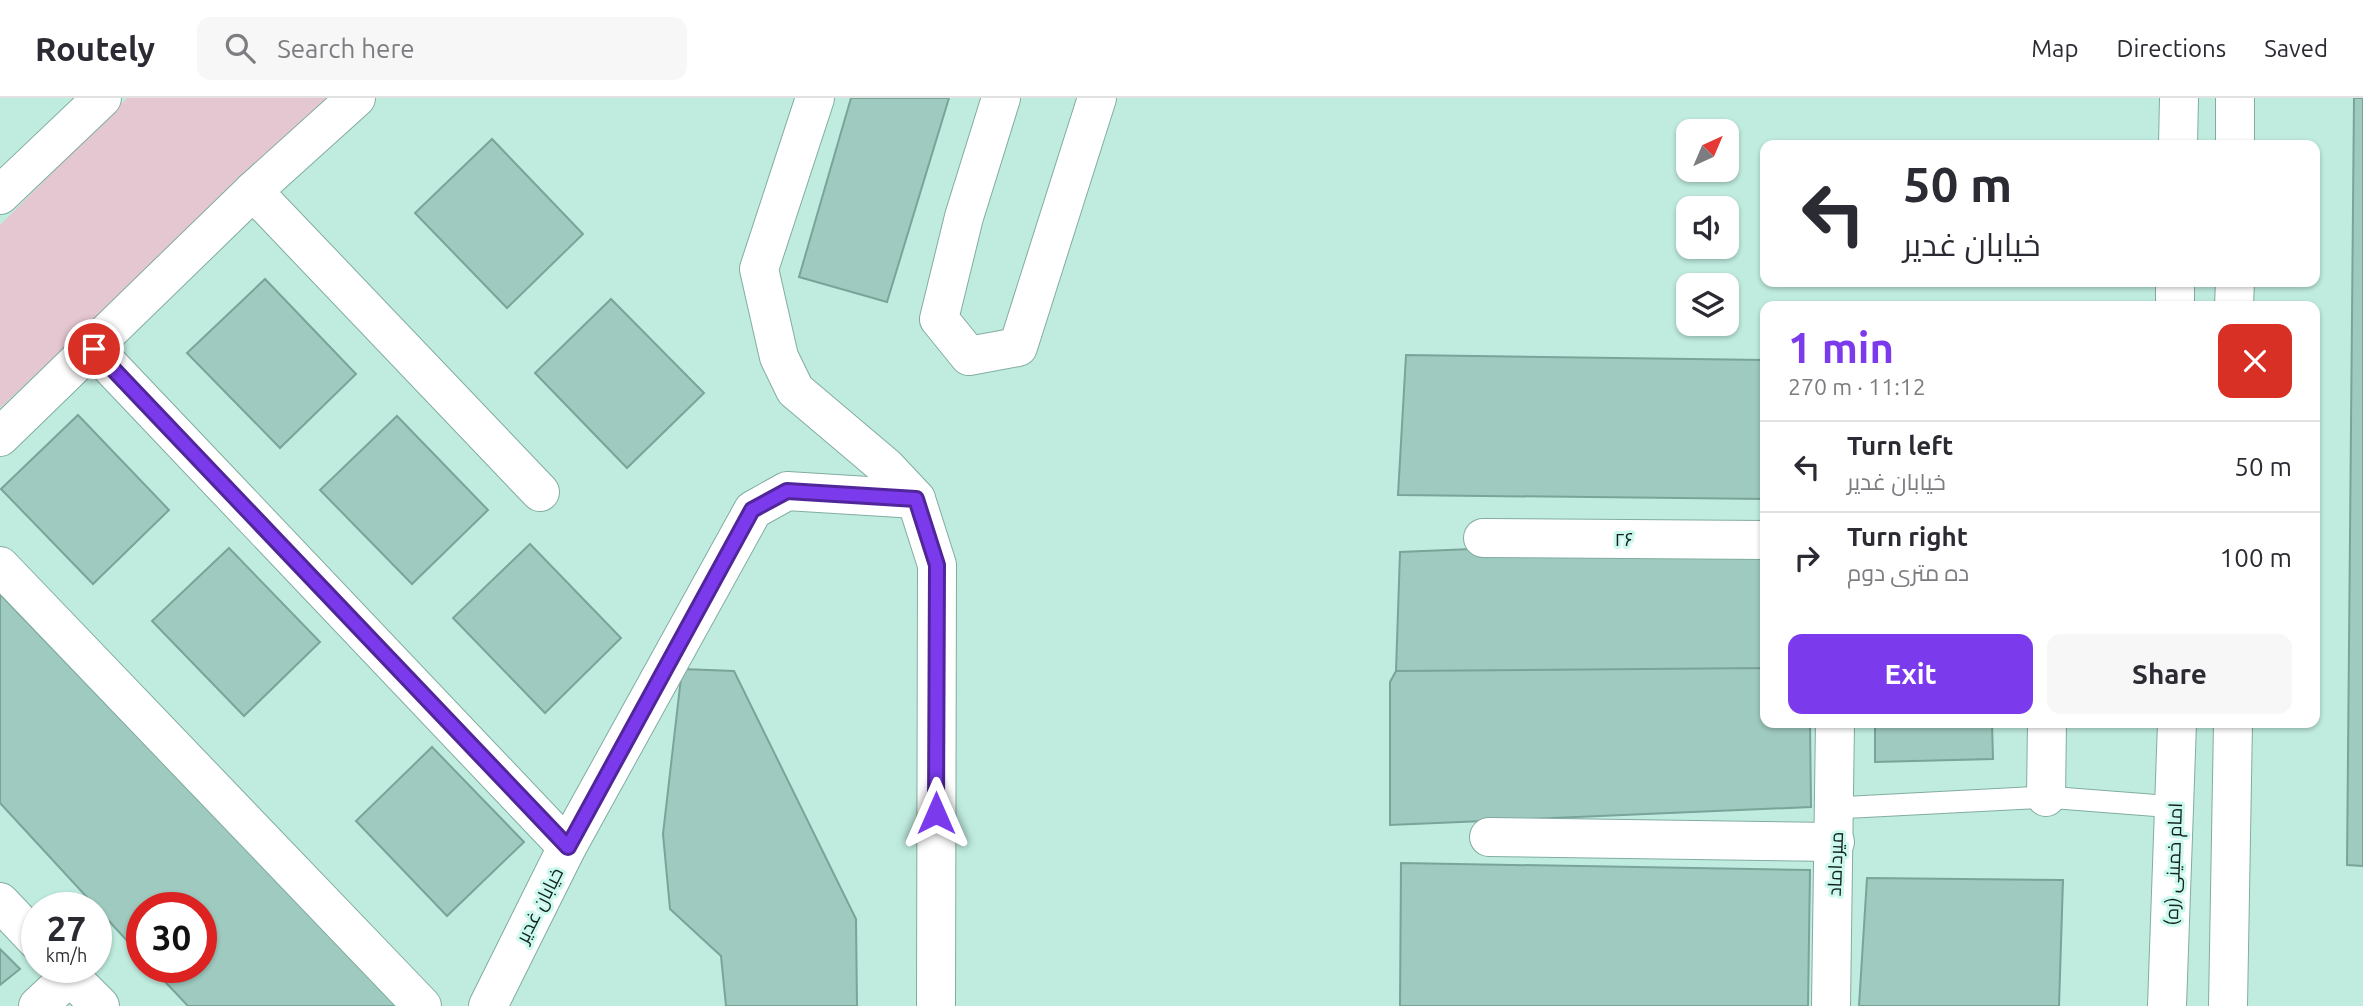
<!DOCTYPE html>
<meta charset="utf-8">
<style>
body{margin:0;font-family:Ubuntu,Cairo,sans-serif;background:#f7f7f7;color:#2b2b33;height:100vh;display:flex;flex-direction:column;font-size:26px;white-space:nowrap}
*{box-sizing:border-box;margin:0}
p{font-size:23px;color:#7c7c81}
.icon{flex:none;width:38px;height:38px;fill:none;stroke:currentColor;stroke-width:2;stroke-linecap:round;stroke-linejoin:round}
.map{position:relative;flex:1;overflow:hidden}
.sheet{position:absolute;left:1760px;top:203px;width:560px;height:427px;display:flex;flex-direction:column;background:#fff;border-radius:14px;box-shadow:0 2px 5px #0004}
.sheet>*{flex:none}
.guide{position:absolute;left:1760px;top:42px;width:560px;height:147px;border-radius:14px;box-shadow:0 2px 5px #0004;background:#fff;color:#2b2b33;overflow:hidden}
.needle{width:46px;rotate:44deg}
.fabs{position:absolute;left:1676px;top:21px;display:grid;gap:14px}
.fabs a{display:grid;place-items:center;width:63px;height:63px;border-radius:14px;background:#fff;box-shadow:0 2px 5px #0004;font-size:35px}
.speed{position:absolute;left:21px;top:794px;display:flex;gap:14px;font-size:35px;font-weight:700;text-align:center}
.speed>*{display:grid;place-content:center;width:91px;height:91px;border-radius:50%;background:#fff;box-shadow:0 2px 5px #0004;line-height:1}
.speed small{font-size:18px;font-weight:400}
.speed .limit{border:10px solid #d22;background:#fff;color:#111}
.pin{position:absolute;display:grid;place-items:center;width:60px;height:60px;color:#fff;margin:-30px;border:4px solid #fff;border-radius:50%;box-shadow:0 2px 7px #0007}
.me{position:absolute;width:77px;margin:-38px;rotate:0deg;stroke-linejoin:round;filter:drop-shadow(0 0 5px #0008)}
.turn{display:flex;align-items:center;gap:24px;height:147px;padding:0 28px;font-size:32px}
.turn .icon{width:91px;height:91px;stroke-width:2.5}
.turn b{display:block;font-size:49px;line-height:60px}
.round{display:grid;place-items:center;flex:none;width:74px;height:74px;border-radius:14px;background:#f7f7f7}
.summary{display:flex;align-items:center;justify-content:space-between;height:119px;padding:0 28px}
h1{font-size:42px;font-weight:700;line-height:52px;color:#7c3aed}
.action{display:flex;gap:14px;margin-top:auto;padding:14px 28px}
.action a{flex:1;height:80px;border-radius:14px;background:#7c3aed;color:#fff;font-size:28px;font-weight:700;line-height:80px;text-align:center}
.action a+a{background:#f7f7f7;color:#2b2b33}
ul{padding:0;list-style:none}
li{display:flex;align-items:center;gap:21px;height:91px;padding:0 28px;border-top:2px solid #e1e1e2}
li div{flex:1}
li b{display:block;font-size:26px}
li em{font-style:normal}
header{display:flex;align-items:center;gap:42px;box-sizing:border-box;height:98px;padding:0 35px;background:#fff;border-bottom:2px solid #e1e1e2}
header strong{font-size:33px}
nav{display:flex;gap:38px;margin-inline-start:auto;font-size:24px}
.search{width:490px;height:63px;background:#f7f7f7;display:flex;align-items:center;gap:18px;box-sizing:border-box;padding:0 24px;border-radius:14px;color:#7c7c81;font-size:26px}
.map>svg:first-child{display:block}
</style>
<header>
<strong>Routely</strong>
<div class="search"><svg class="icon" aria-label="search" viewBox="0 0 24 24"><circle cx="10" cy="10" r="6"/><path d="M15 15l6 6"/></svg>Search here</div>
<nav><a>Map</a><a>Directions</a><a>Saved</a></nav>
</header>
<div class="map">
<svg width="2363" height="908" viewBox="0 0 2363 908">
<rect width="100%" height="100%" fill="#c0ece0"/>
<!-- green -->
<polygon fill="#e5c7d1" points="127,0 328,0 0,310 0,127"/>
<!-- building -->
<g fill="#9fcabf" stroke="#7aa399" stroke-width="2">
<polygon points="851,0 949,0 887,204 799,179"/>
<polygon points="2354,0 2363,0 2363,768 2347,767"/>
<polygon points="492,41 583,136 507,210 415,115"/>
<polygon points="265,181 356,276 280,350 187,255"/>
<polygon points="611,201 704,295 627,370 535,275"/>
<polygon points="1406,257 1766,262 1766,401 1398,397"/>
<polygon points="78,317 169,412 93,486 1,391"/>
<polygon points="397,318 488,412 412,486 320,392"/>
<polygon points="1766,439 1766,576 1396,573 1400,454"/>
<polygon points="530,446 621,540 545,615 453,520"/>
<polygon points="229,450 320,544 244,618 152,523"/>
<polygon points="0,496 398,908 188,908 152,870 201,870 201,810 142,810 142,859 0,705"/>
<polygon points="1766,570 1766,625 1810,625 1811,709 1390,727 1390,584 1396,573"/>
<polygon points="682,571 734,573 856,821 857,908 726,908 721,858 670,811 663,736"/>
<polygon points="1875,625 1992,625 1993,661 1875,664"/>
<polygon points="432,649 524,744 447,818 356,723"/>
<polygon points="1401,765 1810,772 1808,908 1400,908"/>
<polygon points="1867,780 2063,782 2059,908 1859,908"/>
<polygon points="0,851 20,871 0,887"/>
</g>
<g fill="none" stroke-linecap="round" stroke-linejoin="round">
<defs>
<polyline id="service" points="1836,710 2046,699 2175,709"/>
<g id="minor">
<polyline points="815,0 759,171 779,259 795,292 886,369 916,401 937,467 936,908"/>
<polyline points="1001,0 964,119 939,221 969,258 1018,249 1097,0"/>
<polyline points="253,93 540,394"/>
<polyline points="0,97 102,0"/>
<polyline points="94,251 567,749"/>
<polyline points="0,339 253,93 356,0"/>
<polyline points="1483,440 1766,442"/>
<polyline points="0,468 422,908"/>
<polyline points="2046,699 2047,625"/>
<polyline points="1489,739 1835,744"/>
<polyline points="0,804 37,843"/>
<polyline points="62,870 100,908"/>
<polyline points="38,908 70,878"/>
<polyline points="488,908 567,749 753,412 787,393 916,401"/>
<polyline points="1831,908 1835,625"/>
</g>
<g id="secondary">
<polyline points="2178,47 2179,0"/>
<polyline points="2235,47 2235,0"/>
<polyline points="2175,208 2175,184"/>
<polyline points="2234,208 2235,184"/>
<polyline points="2167,908 2177,625"/>
<polyline points="2228,908 2233,625"/>
</g>
</defs>
<!-- service casing -->
<use href="#service" stroke="#82aca1" stroke-width="23"/>
<!-- minor casing -->
<use href="#minor" stroke="#82aca1" stroke-width="40"/>
<!-- secondary casing -->
<use href="#secondary" stroke="#82aca1" stroke-width="40"/>
<!-- service -->
<use href="#service" stroke="#fff" stroke-width="21"/>
<!-- minor -->
<use href="#minor" stroke="#fff" stroke-width="38"/>
<!-- secondary -->
<use href="#secondary" stroke="#fff" stroke-width="38"/>
</g>
<g fill="none" stroke-linecap="round" stroke-linejoin="round">
<defs>
<polyline id="route" points="94,251 568,749 752,412 787,393 916,401 937,467 936,715"/>
</defs>
<!-- route casing -->
<use href="#route" stroke="#51269a" stroke-width="18"/>
<!-- route -->
<use href="#route" stroke="#7c3aed" stroke-width="12"/>
</g>
<g text-anchor="middle" stroke-width="6" stroke-linejoin="round" paint-order="stroke">
<!-- street labels -->
<g font-size="19" fill="#11221e" stroke="#ccf9ee">
<text x="1624" y="448">۲۶</text>
<text transform="translate(1835 766) rotate(-88)" y="7">میرداماد</text>
<text transform="translate(2173 766) rotate(-88)" y="7">امام خمینی (ره)</text>
<text transform="translate(539 807) rotate(-63)" y="7">خیابان غدیر</text>
</g>
</g>
</svg>
<div class="fabs">
<a><svg class="needle" viewBox="-14 -14 28 28"><path d="M0-13l5 13h-10z" fill="#e53935"/><path d="M0 13l5-13h-10z" fill="#7c7c81"/></svg></a>
<a><svg class="icon" aria-label="sound" viewBox="0 0 24 24"><path d="M4 9h4l5-4v14l-5-4H4zM17 9q2 3 0 6"/></svg></a>
<a><svg class="icon" aria-label="layers" viewBox="0 0 24 24"><path d="M12 4l9 5-9 5-9-5zM3 14l9 5 9-5"/></svg></a>
</div>
<div class="speed"><div>27<small>km/h</small></div><div class="limit">30</div></div>
<div class="pin" style="left:94px;top:251px;background:#d93025"><svg class="icon" aria-label="arrive" viewBox="0 0 24 24"><path d="M6 21V4h12l-3 4 3 4H6"/></svg></div>
<svg class="me" style="left:936px;top:715px" viewBox="-20 -20 40 40"><path d="M0-17L14 15 0 8-14 15z" fill="#7c3aed" stroke="#fff" stroke-width="4"/></svg>
<div class="guide">
<div class="turn"><svg class="icon" aria-label="left" viewBox="0 0 24 24"><path d="M17 20v-9H6M10 6l-5 5 5 5"/></svg><div><b>50 m</b>خیابان غدیر</div></div>
</div>
<section class="sheet">
<div class="summary"><div><h1>1 min</h1><p>270 m · 11:12</p></div><a class="round" style="background:#d93025;color:#fff"><svg class="icon" aria-label="close" viewBox="0 0 24 24"><path d="M6 6l12 12M18 6L6 18"/></svg></a></div>
<ul>
<li><svg class="icon" aria-label="left" viewBox="0 0 24 24"><path d="M17 20v-9H6M10 6l-5 5 5 5"/></svg><div><b>Turn left</b><p>خیابان غدیر</p></div><em>50 m</em></li>
<li><svg class="icon" aria-label="right" viewBox="0 0 24 24"><path d="M7 20v-9h11M14 6l5 5-5 5"/></svg><div><b>Turn right</b><p>ده متری دوم</p></div><em>100 m</em></li>
</ul>
<div class="action"><a>Exit</a><a>Share</a></div>
</section>
</div>
